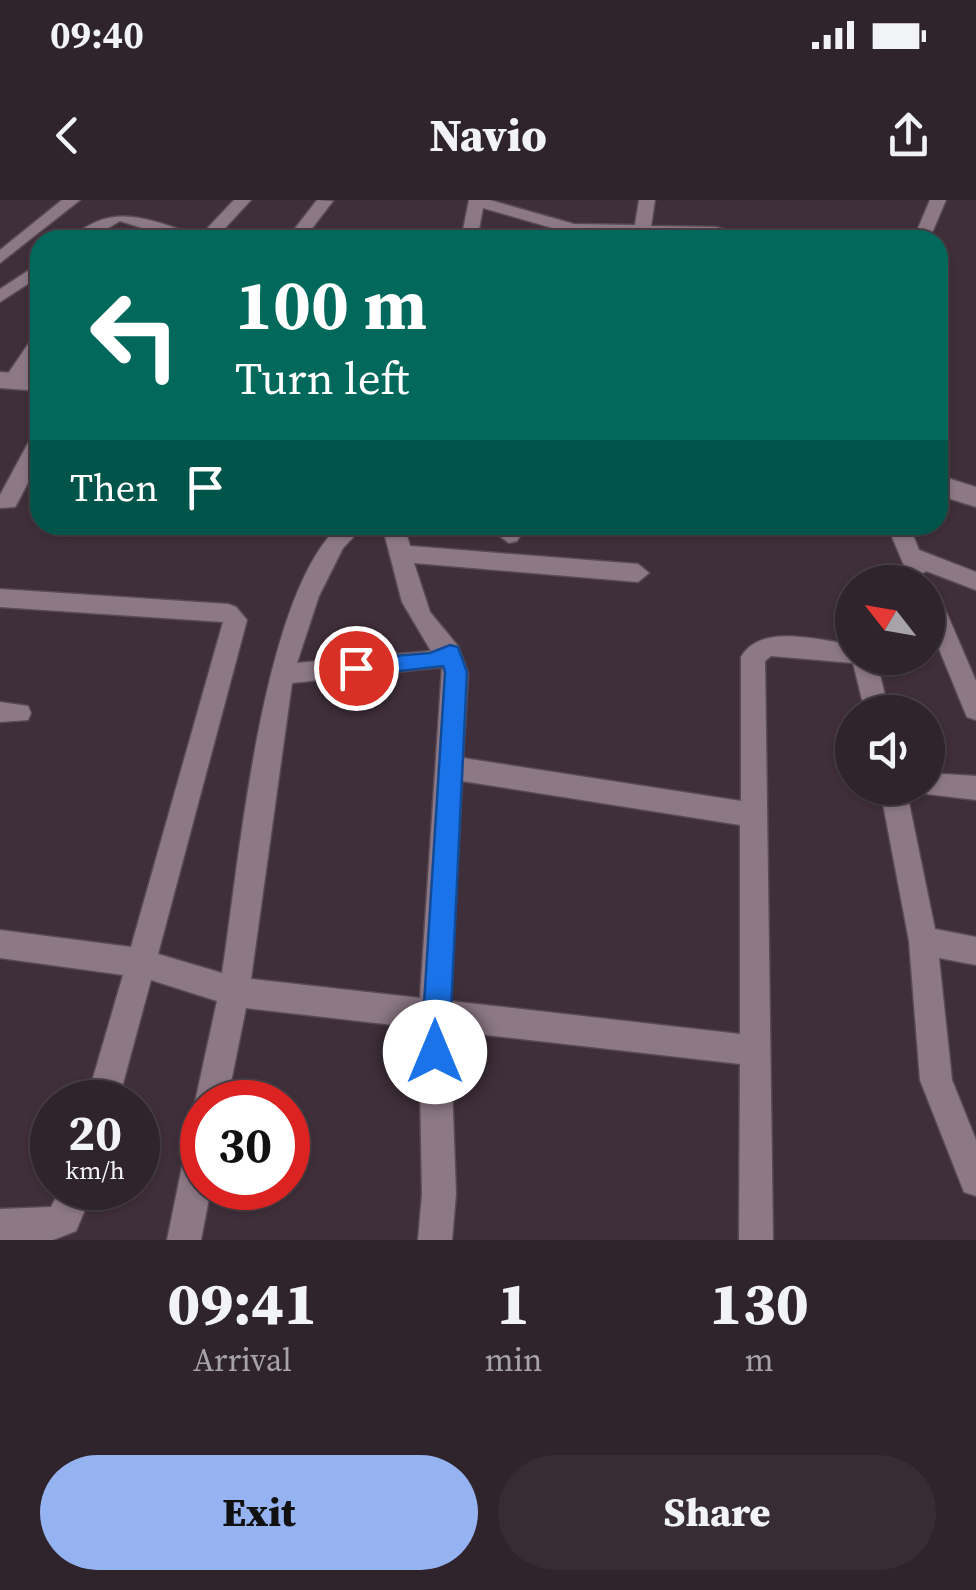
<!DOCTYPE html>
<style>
body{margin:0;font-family:"Source Serif 4",serif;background:#372b34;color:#f1f3f6;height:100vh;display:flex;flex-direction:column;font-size:38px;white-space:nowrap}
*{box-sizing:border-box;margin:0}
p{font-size:32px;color:#a7a4a9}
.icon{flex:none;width:55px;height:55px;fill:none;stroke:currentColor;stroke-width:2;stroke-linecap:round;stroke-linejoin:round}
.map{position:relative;height:1040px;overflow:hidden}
.drawer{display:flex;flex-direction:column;background:#2f232c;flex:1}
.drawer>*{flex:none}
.banner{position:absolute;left:30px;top:30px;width:918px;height:305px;border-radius:30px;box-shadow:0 2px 8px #0004,0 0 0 2px #4a4048;background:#00695c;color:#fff;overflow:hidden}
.needle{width:65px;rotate:301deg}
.controls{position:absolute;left:835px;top:365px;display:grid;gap:20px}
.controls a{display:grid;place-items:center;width:110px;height:110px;border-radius:50%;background:#2f232c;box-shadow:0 2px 8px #0004,0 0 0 2px #4a4048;font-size:50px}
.speed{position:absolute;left:30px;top:880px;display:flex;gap:20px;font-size:50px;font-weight:700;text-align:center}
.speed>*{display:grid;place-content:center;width:130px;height:130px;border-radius:50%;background:#2f232c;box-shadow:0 2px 8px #0004,0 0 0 2px #4a4048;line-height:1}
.speed small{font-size:25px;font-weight:400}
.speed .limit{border:15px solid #d22;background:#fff;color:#111}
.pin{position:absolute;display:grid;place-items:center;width:85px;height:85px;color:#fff;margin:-42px;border:5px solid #fff;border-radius:50%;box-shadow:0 2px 10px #0007}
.me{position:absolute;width:110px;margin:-55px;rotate:0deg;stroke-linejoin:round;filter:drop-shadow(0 0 8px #0008)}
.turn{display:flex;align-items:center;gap:35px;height:210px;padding:0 40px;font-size:45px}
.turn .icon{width:130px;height:130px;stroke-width:2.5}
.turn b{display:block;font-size:70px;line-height:85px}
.then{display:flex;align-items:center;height:95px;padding:0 40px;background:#0003;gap:20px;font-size:38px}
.eta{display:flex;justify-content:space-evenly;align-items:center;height:170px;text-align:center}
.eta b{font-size:60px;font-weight:800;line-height:70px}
.cta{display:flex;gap:20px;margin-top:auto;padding:20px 40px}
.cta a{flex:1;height:115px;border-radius:60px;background:#95b2f1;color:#111;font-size:40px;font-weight:800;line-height:115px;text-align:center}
.cta a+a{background:#372b34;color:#f1f3f6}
.status{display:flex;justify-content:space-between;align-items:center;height:70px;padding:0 50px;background:#2f232c;direction:ltr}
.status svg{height:28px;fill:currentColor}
header{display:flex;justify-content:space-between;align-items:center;height:130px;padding:0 40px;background:#2f232c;font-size:45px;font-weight:800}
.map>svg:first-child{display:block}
</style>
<div class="status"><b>09:40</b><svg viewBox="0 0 49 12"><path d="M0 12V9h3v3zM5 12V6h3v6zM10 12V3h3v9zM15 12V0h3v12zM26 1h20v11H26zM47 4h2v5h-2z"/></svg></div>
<header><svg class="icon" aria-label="back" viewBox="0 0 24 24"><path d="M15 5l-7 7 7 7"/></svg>Navio<svg class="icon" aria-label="share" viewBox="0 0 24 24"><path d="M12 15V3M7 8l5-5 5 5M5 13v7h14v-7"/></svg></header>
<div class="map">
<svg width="976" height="1040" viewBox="0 0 976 1040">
<rect width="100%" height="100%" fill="#3f2f3a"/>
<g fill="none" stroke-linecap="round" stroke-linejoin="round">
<defs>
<g id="minor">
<polygon points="62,0 80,0 0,63 0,50"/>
<path d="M234 0H251L214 40H180L120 21 88 40H69C112 0 149 20 200 36Z"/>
<polygon points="317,0 333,1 303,40 286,40"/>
<polygon points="469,0 490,0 574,24 635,25 639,0 655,0 651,26 716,27 762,40 573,34 483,8 477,40 461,40"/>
<polygon points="930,0 946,0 929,40 913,40"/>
<polygon points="40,63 40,76 0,102 0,89"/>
<polygon points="40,135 40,155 20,185 6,185 3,181 33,137"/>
<polygon points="40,232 40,259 18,302 15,307 0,308 0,295 33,234"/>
<path d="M340 325H365L343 348 319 396 297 463 431 451 402 402 382 325H404L410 346 638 364 649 373 638 382 414 363 430 412 458 446 468 473 463 558 741 601V457C761 422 819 441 852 444V458H876L889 512H865L853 463 771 456 765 461 773 1040H739L740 864 450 831 456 994 452 1040H418L422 994 419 828 246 808 227 902H202V914L195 902 217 801 151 780 118 902H86L123 775 0 758V730L131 747 223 422 0 407V389L228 404 236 407 247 420 158 754 222 773C239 666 261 395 340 325ZM442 467 420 798 251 779 292 483ZM462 581 740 625V834L450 801Z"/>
<polygon points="504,325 527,325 517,341 509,343 498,335"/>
<polygon points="887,325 909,325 919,350 976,372 976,390 926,371 916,378 908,375"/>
<polygon points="928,386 939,395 976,481 976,520 967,517 964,510 928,422"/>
<polygon points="0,502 28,506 31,513 28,520 0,522"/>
<polygon points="928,573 976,576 976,600 919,593 916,588 928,588"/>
<polygon points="880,588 906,588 935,729 976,737 976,765 939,758 952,880 976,940 976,996 964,992 920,880 909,741"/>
<polygon points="202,931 202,988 211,988 201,1040 167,1040 186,947 191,936"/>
<polygon points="61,988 94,988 76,1031 53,1040 0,1040 0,1009 51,1007"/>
</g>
<g id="tertiary">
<polygon points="0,172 40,175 40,191 0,188"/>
<polygon points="938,275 976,287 976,307 938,295"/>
</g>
</defs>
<!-- minor casing -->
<use href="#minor" stroke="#594b54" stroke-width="3"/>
<!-- tertiary casing -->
<use href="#tertiary" stroke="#594b54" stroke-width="3"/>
<!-- minor -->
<use href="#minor" fill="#8d7986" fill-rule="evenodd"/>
<!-- tertiary -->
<use href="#tertiary" fill="#8d7986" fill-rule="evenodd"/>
</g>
<!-- route -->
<polygon fill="#1a73e8" stroke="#114b97" stroke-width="2.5" points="450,445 458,447 467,472 449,852 445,862 435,866 425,862 421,852 445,472 443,466 356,476 345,468 356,459 430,453"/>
</svg>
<div class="controls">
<a><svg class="needle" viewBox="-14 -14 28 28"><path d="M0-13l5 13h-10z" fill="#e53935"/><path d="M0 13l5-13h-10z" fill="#a7a4a9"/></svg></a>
<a><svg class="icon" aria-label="sound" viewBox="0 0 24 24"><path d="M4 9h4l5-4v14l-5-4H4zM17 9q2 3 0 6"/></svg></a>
</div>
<div class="speed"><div>20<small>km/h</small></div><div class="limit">30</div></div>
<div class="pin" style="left:356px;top:468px;background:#d93025"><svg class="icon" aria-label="arrive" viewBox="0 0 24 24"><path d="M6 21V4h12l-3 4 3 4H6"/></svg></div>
<svg class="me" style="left:435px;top:852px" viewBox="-20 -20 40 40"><circle r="19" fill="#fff"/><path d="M0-13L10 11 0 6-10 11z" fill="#1a73e8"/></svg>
<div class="banner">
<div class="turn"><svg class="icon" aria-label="left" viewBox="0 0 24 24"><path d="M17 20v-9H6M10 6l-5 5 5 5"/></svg><div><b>100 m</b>Turn left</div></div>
<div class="then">Then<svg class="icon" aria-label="arrive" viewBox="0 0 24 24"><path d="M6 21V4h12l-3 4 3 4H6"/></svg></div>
</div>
</div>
<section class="drawer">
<div class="eta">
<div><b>09:41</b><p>Arrival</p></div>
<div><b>1</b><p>min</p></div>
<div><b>130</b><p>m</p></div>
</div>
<div class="cta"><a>Exit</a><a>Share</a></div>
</section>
